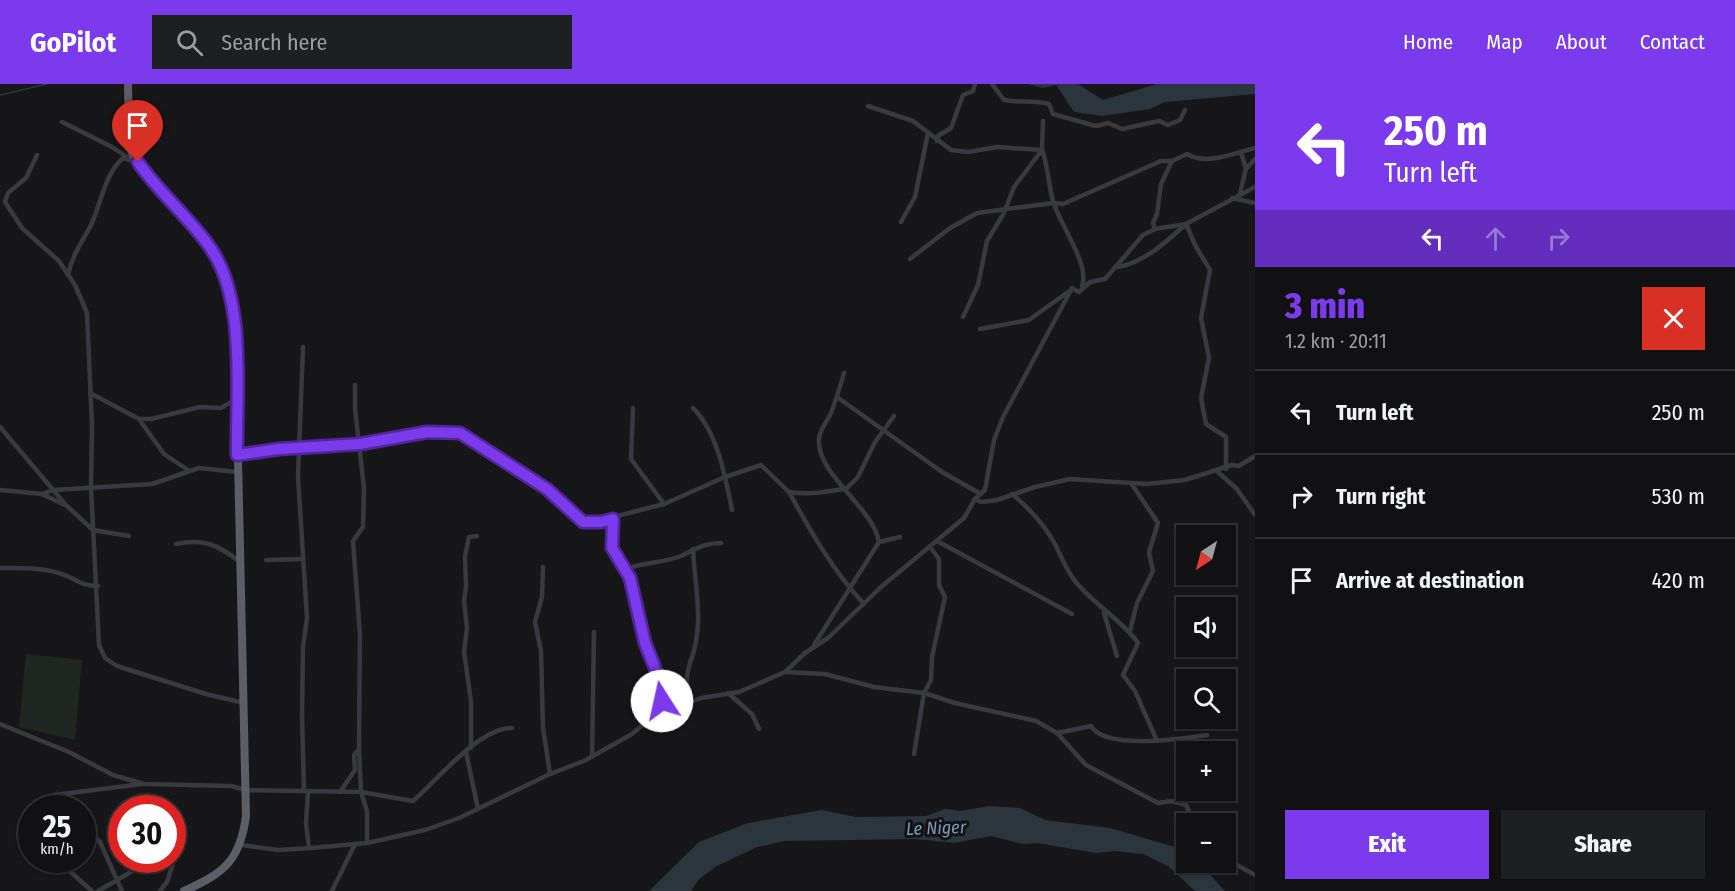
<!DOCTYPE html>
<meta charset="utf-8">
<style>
body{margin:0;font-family:"Fira Sans Condensed",sans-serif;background:#1e1f21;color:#f1f3f6;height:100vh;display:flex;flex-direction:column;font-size:22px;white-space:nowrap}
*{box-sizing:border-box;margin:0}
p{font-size:20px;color:#9c9da0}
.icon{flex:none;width:33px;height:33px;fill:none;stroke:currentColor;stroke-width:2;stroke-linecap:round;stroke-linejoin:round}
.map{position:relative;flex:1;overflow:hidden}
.sheet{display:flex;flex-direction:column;background:#111113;width:480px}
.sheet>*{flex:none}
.hud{background:#7c3aed;color:#fff;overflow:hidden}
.needle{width:39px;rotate:216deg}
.fabs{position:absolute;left:1176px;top:441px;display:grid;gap:12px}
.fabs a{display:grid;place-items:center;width:60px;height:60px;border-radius:0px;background:#111113;box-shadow:0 2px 4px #0004,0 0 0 2px #303133;font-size:30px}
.speed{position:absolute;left:18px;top:711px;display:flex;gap:12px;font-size:30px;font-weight:700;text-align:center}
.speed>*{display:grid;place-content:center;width:78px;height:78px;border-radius:50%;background:#111113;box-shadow:0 2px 4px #0004,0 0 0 2px #303133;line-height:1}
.speed small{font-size:15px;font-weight:400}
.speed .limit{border:9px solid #d22;background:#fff;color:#111}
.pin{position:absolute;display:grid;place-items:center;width:51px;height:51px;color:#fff;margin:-62px -26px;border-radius:50% 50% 50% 0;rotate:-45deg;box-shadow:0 0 6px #0007}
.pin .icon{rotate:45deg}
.me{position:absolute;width:66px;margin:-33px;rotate:350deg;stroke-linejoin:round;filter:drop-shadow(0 0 4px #0008)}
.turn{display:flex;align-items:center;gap:21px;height:126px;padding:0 30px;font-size:27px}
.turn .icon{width:78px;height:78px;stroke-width:2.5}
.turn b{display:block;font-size:42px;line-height:51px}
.lanes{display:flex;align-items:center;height:57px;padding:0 30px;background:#0003;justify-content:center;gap:30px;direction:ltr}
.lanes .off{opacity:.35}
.round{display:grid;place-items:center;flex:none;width:63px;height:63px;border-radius:0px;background:#1e1f21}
.overview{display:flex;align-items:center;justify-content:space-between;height:102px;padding:0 30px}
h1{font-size:36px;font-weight:800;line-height:45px;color:#7c3aed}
.cta{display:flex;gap:12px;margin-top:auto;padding:12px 30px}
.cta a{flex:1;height:69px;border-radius:0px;background:#7c3aed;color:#fff;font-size:24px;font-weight:800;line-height:69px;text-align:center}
.cta a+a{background:#1e1f21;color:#f1f3f6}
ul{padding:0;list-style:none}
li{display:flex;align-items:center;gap:18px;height:84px;padding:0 30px;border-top:2px solid #303133}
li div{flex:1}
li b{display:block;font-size:22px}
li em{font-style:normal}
header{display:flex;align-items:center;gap:36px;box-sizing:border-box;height:84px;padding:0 30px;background:#7c3aed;color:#fff}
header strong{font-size:28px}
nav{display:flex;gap:33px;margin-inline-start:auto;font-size:21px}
.search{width:420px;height:54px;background:#1e1f21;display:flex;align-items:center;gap:15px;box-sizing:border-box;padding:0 21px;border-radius:0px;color:#9c9da0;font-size:22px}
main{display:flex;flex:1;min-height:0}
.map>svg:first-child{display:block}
</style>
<header>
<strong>GoPilot</strong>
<div class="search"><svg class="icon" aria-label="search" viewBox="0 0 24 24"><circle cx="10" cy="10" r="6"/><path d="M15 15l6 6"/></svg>Search here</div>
<nav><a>Home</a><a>Map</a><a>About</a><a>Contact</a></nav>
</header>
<main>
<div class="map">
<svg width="1255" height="807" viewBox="0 0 1255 807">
<rect width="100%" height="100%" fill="#171719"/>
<!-- green -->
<polygon fill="#1e2820" points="26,570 82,576 75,656 19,643"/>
<!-- water -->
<g fill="#2b353e">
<polygon points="1028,0 1078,0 1103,16 1157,0 1255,0 1255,10 1165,18 1150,25 1102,32 1074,28 1056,1 1043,4"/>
<polygon points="989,722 1020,724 1045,736 1110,744 1178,764 1186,769 1186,778 1199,779 1225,807 1195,807 1168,782 1143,770 1114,767 1096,769 1038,759 1023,760 991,752 954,759 916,755 785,757 757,763 717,782 699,795 691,807 649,807 699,758 748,739 822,726 856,733 926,732 945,725 961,727"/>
</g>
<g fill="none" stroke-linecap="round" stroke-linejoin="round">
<!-- stream -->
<polyline stroke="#2b353e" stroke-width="1.5" points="0,11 47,0"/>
<!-- minor -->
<g stroke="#393a40" stroke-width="4.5">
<path d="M992 0 1004 16C1020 19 1034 16 1049 20L1053 30 1096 42 1108 39 1122 45 1159 37 1168 41 1180 36 1185 26"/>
<path d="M868 22 913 37 951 66 968 68 997 63 1042 66C1049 84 1048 103 1054 120 1061 142 1090 181 1082 202"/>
<polyline points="62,38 112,63 130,75"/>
<polyline points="937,57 938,52 951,44 963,11 973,7 975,0"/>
<polyline points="1241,68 1246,85"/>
<polyline points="37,71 26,94 8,109 5,118 22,144 59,177 75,201 87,229 92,342 91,403 99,561 105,574 117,582 206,610 244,619"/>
<polyline points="1240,109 1246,85 1255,75"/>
<polyline points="1232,114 1255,119"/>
<polyline points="901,138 915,113 928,49"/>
<path d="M1155 145 1153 139 1157 130 1161 100 1172 77 1187 70C1207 82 1234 69 1255 64"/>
<polyline points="910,175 950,144 977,129 1053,119 1063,120 1161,77 1172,77"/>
<path d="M1118 183C1145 178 1166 158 1186 140L1195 161 1210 186 1201 234 1209 274 1201 314 1206 340 1226 353V385"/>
<path d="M68 191C72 171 83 157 92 139 101 118 105 90 123 74L136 78"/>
<polyline points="963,233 978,201 987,157 1004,129 1014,103 1042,66 1043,37"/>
<polyline points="980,245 1029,236 1068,208"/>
<polyline points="303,263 298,393 307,534 303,563 302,631 304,707"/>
<path d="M844 289C840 303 836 316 831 329 827 338 820 345 819 355 816 390 873 423 879 458"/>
<polyline points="355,301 355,325 364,404 363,443 353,457 360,551 359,665 361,708 367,727 367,759"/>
<polyline points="90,309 139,335 164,370 188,386"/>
<polyline points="837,313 942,388 981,410"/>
<polyline points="633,324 631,375 664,420"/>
<path d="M693 324C718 349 725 392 732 426"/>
<polyline points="139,335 151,335 200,323 221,324 236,315"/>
<polyline points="0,343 65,420"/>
<path d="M237 371 279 365 360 360 427 348 460 349 547 405 564 418 576 433 590 439 664 420 725 393 761 381 789 408C809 411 827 408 847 404L858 393 875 358 894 332"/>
<polyline points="1218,388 1237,405 1255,431"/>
<polyline points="0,406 42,410 67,422 93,446 129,452"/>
<path d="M789 408C811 448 833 487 864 520"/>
<polyline points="42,410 53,406 152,400 199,384 237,388"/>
<path d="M1012 410C1029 424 1044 440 1055 460 1061 472 1066 486 1075 497 1093 520 1122 536 1138 559L1123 591 1135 607 1157 657"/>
<polyline points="975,415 981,418 997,416 1035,403 1070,395 1146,400 1185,396 1232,381 1239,382 1255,372"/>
<polyline points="613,435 612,464 630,494 645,559 664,607 654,631"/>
<polyline points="937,457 1072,530"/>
<path d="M176 460C203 454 218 461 239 477"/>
<polyline points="266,476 303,475"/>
<polyline points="543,483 542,513 535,538 541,567 543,644 550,690"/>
<path d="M0 484C21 484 47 483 67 492 78 497 84 502 98 502"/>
<path d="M626 485C644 478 664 479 681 472 696 465 704 459 721 459"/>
<polyline points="1104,529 1117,572"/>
<polyline points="1130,547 1137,519 1153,487 1149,468 1158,439 1131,399"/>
<polyline points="814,561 879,458 900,453"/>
<polyline points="785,588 825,590 874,603 924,609 955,619 1036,637 1057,649 1086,681 1158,719 1171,717 1186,721 1195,740"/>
<polyline points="728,609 752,630 759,645"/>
<path d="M671 624C694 601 682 603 690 579 705 540 695 506 693 465"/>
<path d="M0 640 69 668 113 691 144 700 231 702 246 706 361 708 413 717C437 696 480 643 512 644"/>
<path d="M1057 649 1091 642C1105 666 1181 655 1207 651"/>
<polyline points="471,664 471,617 464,568 467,544 464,517 466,503 465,472 469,453 477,452"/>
<polyline points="466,668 478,725"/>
<polyline points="914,670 924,609 931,596 932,573 945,513 939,501 939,475 930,463"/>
<polyline points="592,673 594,548"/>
<polyline points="308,708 306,739 309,764"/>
<polyline points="340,708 355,686 354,671 359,665"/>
<polyline points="54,711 67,724"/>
<polyline points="52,724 54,711 142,700"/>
<polyline points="82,740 100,758 122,807"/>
<polyline points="241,761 278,766 311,764 367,759 425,746 459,734 550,690 584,677 632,650 654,631 701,614 739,608 785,588 805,569 828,554 881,503 964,434 975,415 985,406 994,356 1003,333 1072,204 1079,208 1090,198 1105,195 1143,151 1155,145 1186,140 1255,103"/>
<polyline points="1226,775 1255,791"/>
<polyline points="57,776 92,807"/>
<polyline points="98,807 145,780 164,776"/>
<polyline points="160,807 167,798 173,779 171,776"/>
<polyline points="332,807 355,760"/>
</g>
<!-- trunk -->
<path stroke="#5b5e67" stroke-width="8" d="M128 0 129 62C144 104 186 128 210 163 227 187 232 212 235 241L246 732C240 777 224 789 184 807"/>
</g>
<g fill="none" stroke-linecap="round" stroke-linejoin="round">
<defs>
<path id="route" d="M138 78C159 109 188 132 209 162 247 214 236 308 237 371L279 365 360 360 427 348 460 349 547 405 583 438H601L613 435 612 464 630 494 645 559 664 607 662 617"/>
</defs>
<!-- route casing -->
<use href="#route" stroke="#51269a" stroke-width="15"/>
<!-- route -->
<use href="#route" stroke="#7c3aed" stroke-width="10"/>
</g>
<g text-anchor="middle" stroke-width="6" stroke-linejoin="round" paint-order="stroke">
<!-- water labels -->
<g font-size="18" font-style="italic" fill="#7c9ab8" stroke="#121214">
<text transform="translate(936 744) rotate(-2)" y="6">Le Niger</text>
</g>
</g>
</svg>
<div class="fabs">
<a><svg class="needle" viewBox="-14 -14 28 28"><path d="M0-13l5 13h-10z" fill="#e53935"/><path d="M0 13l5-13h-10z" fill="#9c9da0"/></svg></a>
<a><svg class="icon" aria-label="sound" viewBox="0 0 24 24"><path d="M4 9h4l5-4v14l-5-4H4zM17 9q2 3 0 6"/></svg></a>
<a><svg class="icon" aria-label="search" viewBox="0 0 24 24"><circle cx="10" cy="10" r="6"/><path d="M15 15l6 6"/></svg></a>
<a>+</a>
<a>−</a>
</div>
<div class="speed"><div>25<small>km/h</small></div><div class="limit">30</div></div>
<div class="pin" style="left:138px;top:78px;background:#d93025"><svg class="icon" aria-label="arrive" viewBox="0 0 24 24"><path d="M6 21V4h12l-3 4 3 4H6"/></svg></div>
<svg class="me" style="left:662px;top:617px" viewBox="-20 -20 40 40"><circle r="19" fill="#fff"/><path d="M0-13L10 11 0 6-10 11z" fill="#7c3aed"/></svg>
</div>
<section class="sheet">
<div class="hud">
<div class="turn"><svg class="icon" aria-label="left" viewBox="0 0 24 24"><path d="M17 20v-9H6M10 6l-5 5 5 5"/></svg><div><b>250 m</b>Turn left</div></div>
<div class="lanes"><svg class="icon" aria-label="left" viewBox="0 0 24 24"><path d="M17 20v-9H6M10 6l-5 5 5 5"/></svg><svg class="icon off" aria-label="ahead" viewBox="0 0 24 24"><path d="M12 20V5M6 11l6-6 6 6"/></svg><svg class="icon off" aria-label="right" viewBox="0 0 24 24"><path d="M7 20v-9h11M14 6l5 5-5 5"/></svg></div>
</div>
<div class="overview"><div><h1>3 min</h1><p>1.2 km · 20:11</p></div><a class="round" style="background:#d93025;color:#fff"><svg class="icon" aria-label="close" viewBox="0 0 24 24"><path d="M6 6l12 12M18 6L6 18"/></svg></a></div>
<ul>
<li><svg class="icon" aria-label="left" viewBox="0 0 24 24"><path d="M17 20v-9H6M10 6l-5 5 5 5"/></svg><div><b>Turn left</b></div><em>250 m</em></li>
<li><svg class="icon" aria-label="right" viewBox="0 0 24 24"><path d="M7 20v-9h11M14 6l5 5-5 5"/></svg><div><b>Turn right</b></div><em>530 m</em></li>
<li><svg class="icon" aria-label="arrive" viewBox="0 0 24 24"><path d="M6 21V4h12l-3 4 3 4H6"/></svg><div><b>Arrive at destination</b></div><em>420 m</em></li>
</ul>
<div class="cta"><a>Exit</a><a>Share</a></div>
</section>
</main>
